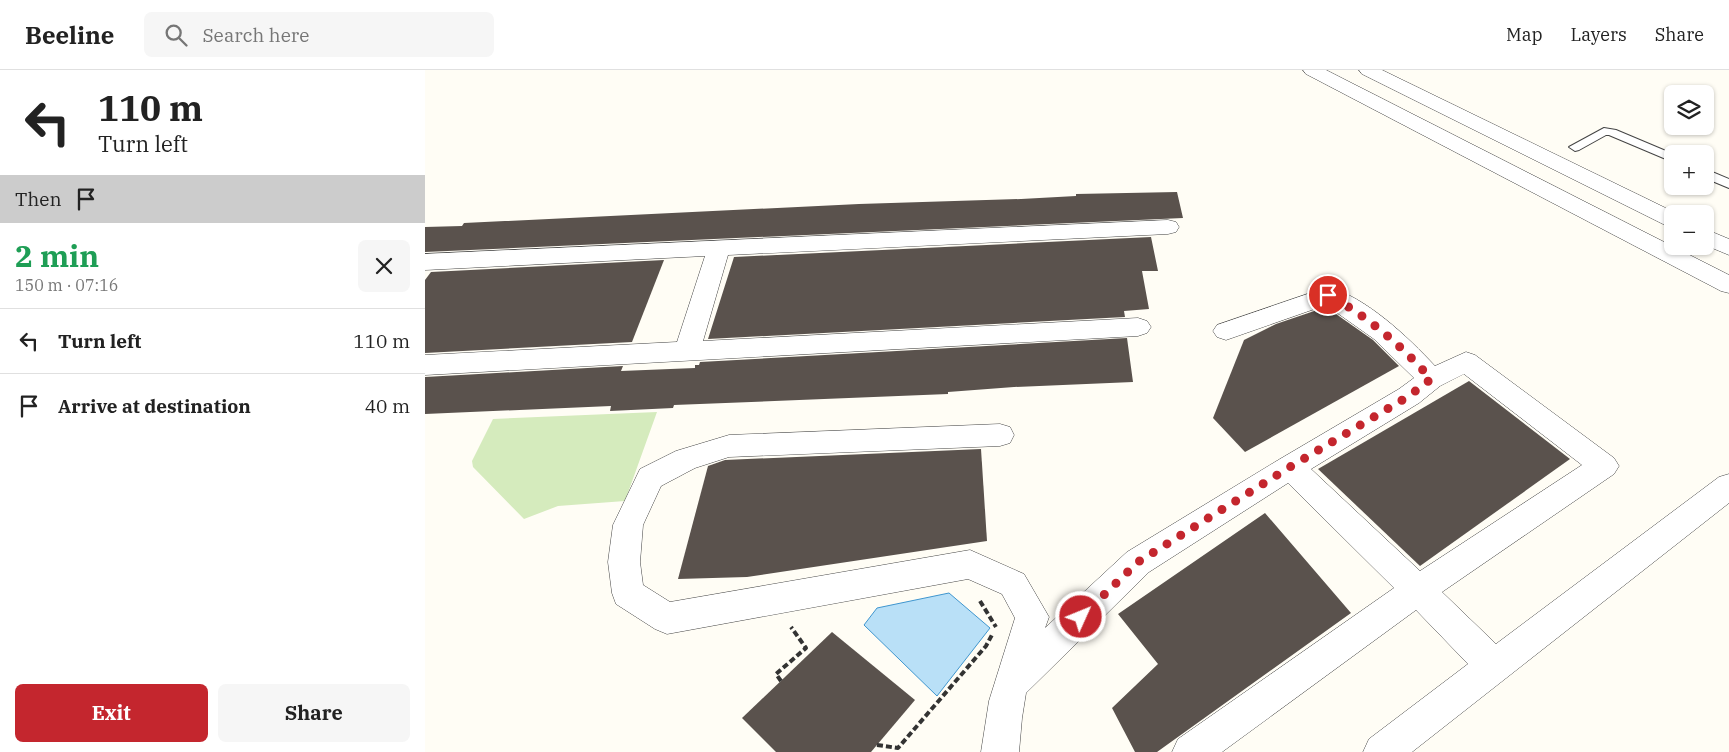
<!DOCTYPE html>
<meta charset="utf-8">
<style>
body{margin:0;font-family:"IBM Plex Serif",serif;background:#f6f6f6;color:#222;height:100vh;display:flex;flex-direction:column;font-size:19px;white-space:nowrap}
*{box-sizing:border-box;margin:0}
p{font-size:16px;color:#767676}
.icon{flex:none;width:28px;height:28px;fill:none;stroke:currentColor;stroke-width:2;stroke-linecap:round;stroke-linejoin:round}
.map{position:relative;flex:1;overflow:hidden}
.side{display:flex;flex-direction:column;background:#fff;width:425px}
.side>*{flex:none}
.top-card{background:#fff;color:#222;overflow:hidden}
.fabs{position:absolute;left:1239px;top:15px;display:grid;gap:10px}
.fabs a{display:grid;place-items:center;width:50px;height:50px;border-radius:8px;background:#fff;box-shadow:0 1px 4px #0004;font-size:25px}
.pin{position:absolute;display:grid;place-items:center;width:42px;height:42px;color:#fff;margin:-21px;border:2px solid #fff;border-radius:50%;box-shadow:0 1px 5px #0007}
.me{position:absolute;width:55px;margin:-28px;rotate:46deg;stroke-linejoin:round;filter:drop-shadow(0 0 4px #0008)}
.turn{display:flex;align-items:center;gap:18px;height:105px;padding:0 15px;font-size:22px}
.turn .icon{width:65px;height:65px;stroke-width:2.5}
.turn b{display:block;font-size:35px;line-height:42px}
.then{display:flex;align-items:center;height:48px;padding:0 15px;background:#0003;gap:10px;font-size:19px}
.round{display:grid;place-items:center;flex:none;width:52px;height:52px;border-radius:8px;background:#f6f6f6}
.overview{display:flex;align-items:center;justify-content:space-between;height:85px;padding:0 15px}
h1{font-size:30px;font-weight:700;line-height:38px;color:#1e9e55}
.primary-button{display:flex;gap:10px;margin-top:auto;padding:10px 15px}
.primary-button a{flex:1;height:58px;border-radius:8px;background:#c4262e;color:#fff;font-size:20px;font-weight:700;line-height:58px;text-align:center}
.primary-button a+a{background:#f6f6f6;color:#222}
ul{padding:0;list-style:none}
li{display:flex;align-items:center;gap:15px;height:65px;padding:0 15px;border-top:1px solid #e0e0e0}
li div{flex:1}
li b{display:block;font-size:19px}
li em{font-style:normal}
header{display:flex;align-items:center;gap:30px;box-sizing:border-box;height:70px;padding:0 25px;background:#fff;border-bottom:1px solid #e0e0e0}
header strong{font-size:24px}
nav{display:flex;gap:28px;margin-inline-start:auto;font-size:18px}
.search{width:350px;height:45px;background:#f6f6f6;display:flex;align-items:center;gap:12px;box-sizing:border-box;padding:0 18px;border-radius:8px;color:#767676;font-size:19px}
main{display:flex;flex:1;min-height:0}
.map>svg:first-child{display:block}
</style>
<header>
<strong>Beeline</strong>
<div class="search"><svg class="icon" aria-label="search" viewBox="0 0 24 24"><circle cx="10" cy="10" r="6"/><path d="M15 15l6 6"/></svg>Search here</div>
<nav><a>Map</a><a>Layers</a><a>Share</a></nav>
</header>
<main>
<section class="side">
<div class="top-card">
<div class="turn"><svg class="icon" aria-label="left" viewBox="0 0 24 24"><path d="M17 20v-9H6M10 6l-5 5 5 5"/></svg><div><b>110 m</b>Turn left</div></div>
<div class="then">Then<svg class="icon" aria-label="arrive" viewBox="0 0 24 24"><path d="M6 21V4h12l-3 4 3 4H6"/></svg></div>
</div>
<div class="overview"><div><h1>2 min</h1><p>150 m · 07:16</p></div><a class="round"><svg class="icon" aria-label="close" viewBox="0 0 24 24"><path d="M6 6l12 12M18 6L6 18"/></svg></a></div>
<ul>
<li><svg class="icon" aria-label="left" viewBox="0 0 24 24"><path d="M17 20v-9H6M10 6l-5 5 5 5"/></svg><div><b>Turn left</b></div><em>110 m</em></li>
<li><svg class="icon" aria-label="arrive" viewBox="0 0 24 24"><path d="M6 21V4h12l-3 4 3 4H6"/></svg><div><b>Arrive at destination</b></div><em>40 m</em></li>
</ul>
<div class="primary-button"><a>Exit</a><a>Share</a></div>
</section>
<div class="map">
<svg width="1304" height="682" viewBox="0 0 1304 682">
<rect width="100%" height="100%" fill="#fffdf5"/>
<!-- green -->
<polygon fill="#d5ebbd" points="232,342 200,431 133,436 99,449 48,397 47,391 68,349"/>
<!-- water -->
<polygon fill="#b9e0f7" stroke="#3f96cf" points="524,523 565,558 512,626 439,555 452,538"/>
<!-- building -->
<g fill="#5a524d">
<polygon points="752,122 758,148 0,182 0,157 37,156 39,153 434,134 596,129 651,126 651,124"/>
<polygon points="726,167 733,201 717,201 724,239 699,241 700,247 283,269 309,187"/>
<polygon points="239,190 207,272 0,283 0,210 6,202"/>
<polygon points="901,237 948,270 974,296 820,382 788,348 819,270 851,254"/>
<polygon points="702,268 708,312 589,317 523,322 523,324 249,335 248,338 185,341 186,336 0,344 0,307 198,296 196,301 270,298 270,295 274,295 275,292"/>
<polygon points="1044,311 1145,389 995,496 893,399"/>
<polygon points="556,379 562,471 322,507 253,509 283,396 300,390"/>
<polygon points="840,443 926,543 732,682 710,682 687,638 733,594 693,544"/>
<polygon points="407,562 490,630 446,682 351,682 317,648"/>
</g>
<g fill="none" stroke-linecap="round" stroke-linejoin="round">
<defs>
<g id="lane">
<polygon points="1179,58 1191,60 1248,84 1248,92 1184,65 1181,65 1154,80 1150,81 1144,77"/>
<polygon points="1280,99 1304,109 1304,118 1280,108"/>
</g>
<g id="street">
<polygon points="878,0 901,0 1304,205 1304,223 1296,221 881,4"/>
<polygon points="934,0 957,0 1253,144 1248,144 1248,157 1240,155 937,4"/>
<polygon points="743,150 751,152 754,157 751,162 743,164 303,185 278,271 713,248 722,251 726,257 722,263 713,266 0,305 0,285 252,272 280,186 0,200 0,184"/>
<polygon points="1280,159 1304,169 1304,185 1280,175"/>
<path d="M903 217C941 227 983 267 1010 296L1041 282 1050 285 1189 388 1194 396 1189 404 1017 522 1071 574 1294 407 1304 404V433L987 682H938L944 669 1043 594 991 540 797 682H747L753 669 969 518 863 413 724 502 601 623 597 648 594 682H556L564 631 590 548 577 524 543 509 242 564 230 559 191 534 187 523 183 492 188 455 215 399 251 381 304 365 575 354 585 357 589 365 585 373 575 376 304 387 270 398 236 416 218 455 215 492 218 515 245 532 545 480 599 504 624 547 620 558 702 482 855 389 974 319 989 308 949 269 901 235 801 270 792 267 788 261 792 255ZM1039 304 1157 395 995 501 886 399 994 333 1015 316Z"/>
</g>
</defs>
<!-- lane casing -->
<use href="#lane" stroke="#444" stroke-width="2"/>
<!-- street casing -->
<use href="#street" stroke="#444" stroke-width="1"/>
<!-- path -->
<g stroke="#333" stroke-width="4" stroke-dasharray="6 3" stroke-linecap="butt">
<polyline points="555,531 571,557"/>
<polyline points="356,611 351,604 381,578 366,557"/>
<polyline points="452,675 473,678 561,576 568,563"/>
</g>
<!-- lane -->
<use href="#lane" fill="#fff" fill-rule="evenodd"/>
<!-- street -->
<use href="#street" fill="#fff" fill-rule="evenodd"/>
</g>
<g fill="none" stroke-linecap="round" stroke-linejoin="round">
<!-- route -->
<path stroke="#c4262e" stroke-width="9" stroke-dasharray="0 16.2" d="M656 547 713 492 865 397 984 326 1006 309C977 276 941 245 903 225"/>
</g>
</svg>
<div class="fabs">
<a><svg class="icon" aria-label="layers" viewBox="0 0 24 24"><path d="M12 4l9 5-9 5-9-5zM3 14l9 5 9-5"/></svg></a>
<a>+</a>
<a>−</a>
</div>
<div class="pin" style="left:903px;top:225px;background:#d93025"><svg class="icon" aria-label="arrive" viewBox="0 0 24 24"><path d="M6 21V4h12l-3 4 3 4H6"/></svg></div>
<svg class="me" style="left:656px;top:547px" viewBox="-20 -20 40 40"><circle r="17" fill="#c4262e" stroke="#fff" stroke-width="3"/><path d="M0-11L8 9 0 5-8 9z" fill="#fff"/></svg>
</div>
</main>
